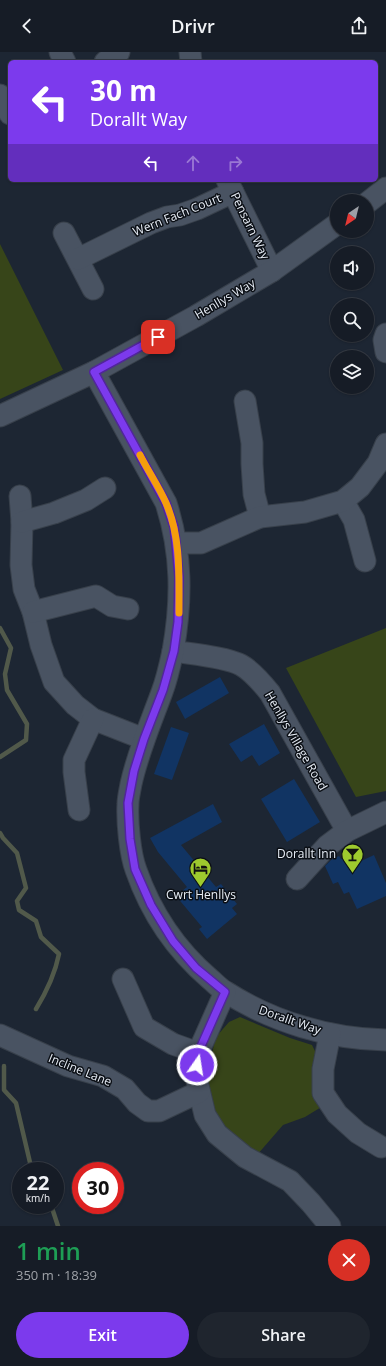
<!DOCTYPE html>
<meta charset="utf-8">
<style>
body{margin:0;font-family:"Open Sans",sans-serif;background:#1f252e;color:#f1f3f6;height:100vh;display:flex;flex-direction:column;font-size:15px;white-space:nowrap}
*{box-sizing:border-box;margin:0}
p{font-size:13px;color:#9ea1a7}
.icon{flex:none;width:22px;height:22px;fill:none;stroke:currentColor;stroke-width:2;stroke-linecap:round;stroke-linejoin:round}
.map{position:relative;height:1174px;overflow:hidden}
.details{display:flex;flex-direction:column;background:#161c26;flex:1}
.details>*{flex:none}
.top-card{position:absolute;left:8px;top:8px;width:370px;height:122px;border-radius:6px;box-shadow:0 1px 3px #0004,0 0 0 1px #353a43;background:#7c3aed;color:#fff;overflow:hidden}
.needle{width:26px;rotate:215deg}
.controls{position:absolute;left:330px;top:142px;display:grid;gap:8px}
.controls a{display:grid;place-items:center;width:44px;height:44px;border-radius:50%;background:#161c26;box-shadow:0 1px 3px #0004,0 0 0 1px #353a43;font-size:20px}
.speed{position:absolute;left:12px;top:1110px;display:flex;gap:8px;font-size:20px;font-weight:700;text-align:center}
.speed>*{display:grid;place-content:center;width:52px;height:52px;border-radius:50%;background:#161c26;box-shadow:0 1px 3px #0004,0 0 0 1px #353a43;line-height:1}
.speed small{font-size:10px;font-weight:400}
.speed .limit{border:6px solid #d22;background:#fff;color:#111}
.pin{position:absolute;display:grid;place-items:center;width:34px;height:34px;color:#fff;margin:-17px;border-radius:8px;box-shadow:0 2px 6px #0006}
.me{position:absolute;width:44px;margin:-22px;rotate:13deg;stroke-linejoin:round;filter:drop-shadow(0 0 3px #0008)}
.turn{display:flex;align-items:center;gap:14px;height:84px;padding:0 16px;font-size:18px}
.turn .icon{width:52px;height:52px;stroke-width:2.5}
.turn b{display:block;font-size:28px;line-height:34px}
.lanes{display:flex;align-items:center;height:38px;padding:0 16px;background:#0003;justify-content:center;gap:20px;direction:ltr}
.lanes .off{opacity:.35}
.round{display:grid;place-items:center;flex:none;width:42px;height:42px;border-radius:21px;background:#1f252e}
.summary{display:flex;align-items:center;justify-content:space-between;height:68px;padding:0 16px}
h1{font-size:24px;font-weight:600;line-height:30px;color:#1e9e55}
.button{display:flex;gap:8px;margin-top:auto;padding:8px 16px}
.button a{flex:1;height:46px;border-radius:24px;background:#7c3aed;color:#fff;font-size:16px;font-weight:600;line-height:46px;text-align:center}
.button a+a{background:#1f252e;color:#f1f3f6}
header{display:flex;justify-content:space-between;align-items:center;height:52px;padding:0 16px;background:#161c26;font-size:18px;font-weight:600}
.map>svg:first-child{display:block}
</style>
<header><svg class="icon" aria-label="back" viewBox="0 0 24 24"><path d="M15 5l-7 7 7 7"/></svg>Drivr<svg class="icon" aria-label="share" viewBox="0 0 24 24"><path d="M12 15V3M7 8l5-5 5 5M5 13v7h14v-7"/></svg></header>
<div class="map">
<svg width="386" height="1174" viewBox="0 0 386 1174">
<rect width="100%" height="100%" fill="#1d2633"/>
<!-- green -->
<g fill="#374519">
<polygon points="0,192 63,318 0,347"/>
<polygon points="386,576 386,739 356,745 286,616"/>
<polygon points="240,965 290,986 312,993 315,999 316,1017 323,1054 305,1065 283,1073 257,1103 219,1072 210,1050 207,1020 216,985 229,970"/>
</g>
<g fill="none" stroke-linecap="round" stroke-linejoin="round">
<!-- stream -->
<g stroke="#51594a" stroke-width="4.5">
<polyline points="0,576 11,596 5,622 7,638 27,672 26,688 0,705"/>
<path d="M0 781 3 786 17 801 26 836 17 849 19 858 36 869 41 885 59 902C55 922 47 939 36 957"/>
<polyline points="4,1014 4,1038 16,1051 32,1119"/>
<polyline points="51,1153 58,1174"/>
</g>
</g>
<!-- building -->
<g fill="#113463">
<polygon points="220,625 229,641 185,667 176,650"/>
<polygon points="264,672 280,701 259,714 252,703 241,710 229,692"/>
<polygon points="171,675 189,681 172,728 154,722"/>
<polygon points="294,727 320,770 287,790 261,747"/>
<polygon points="213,752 222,770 181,793 216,835 221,832 237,852 232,856 237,862 207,887 199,877 202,875 176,844 187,835 158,800 150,786"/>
<polygon points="353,802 357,811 374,803 386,831 386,844 357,857 349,840 344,842 338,830 333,832 325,814 331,808 339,804 341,807"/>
</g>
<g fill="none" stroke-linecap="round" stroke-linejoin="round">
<defs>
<g id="minor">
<polyline points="60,0 65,10"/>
<polyline points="190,0 191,10"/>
<polyline points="105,10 119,0"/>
<polyline points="0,43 10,62"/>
<polyline points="227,128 272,219"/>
<polyline points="367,151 386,136"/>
<polyline points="64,181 93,237"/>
<polyline points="78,207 151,171 167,165 180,163 197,157 233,140"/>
<polyline points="386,282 384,288 386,300"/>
<path d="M94 320 166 451C182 501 182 548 173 599 191 602 226 605 241 613 252 619 262 631 270 641L347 779"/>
<polyline points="245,349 252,391 252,412 254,442 260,465"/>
<polyline points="0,364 94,320 196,264 272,219 337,172"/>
<polyline points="20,444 22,470 21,513 24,537 33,560 41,593 54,630 75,653 93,667 144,687"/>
<polyline points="343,449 354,468 365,509"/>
<polyline points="22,470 54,461 86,448 105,436"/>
<polyline points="176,491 201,491 260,465 305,460 343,449 360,435 378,411 386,392"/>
<polyline points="33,560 96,544 112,554 128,557"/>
<path d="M173 599C170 613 167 627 162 640 151 670 138 700 131 732 130 738 128 746 128 752 127 770 130 802 136 818 151 861 175 897 210 927 215 931 220 937 226 940 273 970 330 987 386 988"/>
<polyline points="79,758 74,720 74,708 93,667"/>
<polyline points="297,827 327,794 347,779 386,760"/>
<polyline points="123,927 144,975 173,992 198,1001"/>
<polyline points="225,940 198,1001 196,1025 205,1063 217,1082 245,1105 290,1129 311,1151 330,1174"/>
<polyline points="330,982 323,1017 323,1041 337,1062 358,1081 381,1095"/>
<polyline points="0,983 68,1014 103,1024 125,1037 137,1051 148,1059 159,1059 199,1040"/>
</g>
</defs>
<!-- minor casing -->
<use href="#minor" stroke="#38404b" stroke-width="23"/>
<!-- minor -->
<use href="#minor" stroke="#495362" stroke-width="21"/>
</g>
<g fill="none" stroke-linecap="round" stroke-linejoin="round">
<defs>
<polyline id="route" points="158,285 94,320 166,451 174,475 176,492 179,525 178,570 174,599 163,638 144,687 134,719 128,751 130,787 135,817 151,853 173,889 196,916 225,940 198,1001 197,1013"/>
</defs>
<!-- route casing -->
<use href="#route" stroke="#51269a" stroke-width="10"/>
<!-- route -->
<use href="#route" stroke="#7c3aed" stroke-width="7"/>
<!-- slow -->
<path stroke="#f59e0b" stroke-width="7" d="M140 403C148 419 159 435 166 451 181 485 179 525 179 561"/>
</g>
<!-- icons -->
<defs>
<symbol id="bar-pin" viewBox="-11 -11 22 30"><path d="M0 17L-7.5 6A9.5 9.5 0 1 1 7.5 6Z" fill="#9eca2e" stroke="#0b0f15"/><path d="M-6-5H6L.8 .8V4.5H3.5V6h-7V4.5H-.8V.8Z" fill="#111"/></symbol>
<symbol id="hotel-pin" viewBox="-11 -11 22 30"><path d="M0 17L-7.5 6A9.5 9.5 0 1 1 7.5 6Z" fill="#9eca2e" stroke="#0b0f15"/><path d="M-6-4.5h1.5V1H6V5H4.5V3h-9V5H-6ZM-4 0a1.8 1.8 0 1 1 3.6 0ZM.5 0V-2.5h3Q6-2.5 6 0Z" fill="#111"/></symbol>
</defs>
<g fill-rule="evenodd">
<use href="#bar-pin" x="340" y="790" width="25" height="34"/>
<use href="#hotel-pin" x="188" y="804" width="25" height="34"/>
</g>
<g text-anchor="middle" stroke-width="3" stroke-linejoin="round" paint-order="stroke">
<!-- street labels -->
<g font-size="12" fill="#e8eef7" stroke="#0b0f15">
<text transform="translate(177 163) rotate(-22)" y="4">Wern Fach Court</text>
<text transform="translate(250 174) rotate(64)" y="4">Pensarn Way</text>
<text transform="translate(225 247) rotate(-30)" y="4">Henllys Way</text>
<text transform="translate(296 689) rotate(60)" y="4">Henllys Village Road</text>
<text transform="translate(290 968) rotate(19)" y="4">Dorallt Way</text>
<text transform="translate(80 1018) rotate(22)" y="4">Incline Lane</text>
</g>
<!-- poi labels -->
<g font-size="12" fill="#e8eef7" stroke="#0b0f15" text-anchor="end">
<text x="336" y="806">Dorallt Inn</text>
<text x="201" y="847" text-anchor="middle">Cwrt Henllys</text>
</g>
</g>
</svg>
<div class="controls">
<a><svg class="needle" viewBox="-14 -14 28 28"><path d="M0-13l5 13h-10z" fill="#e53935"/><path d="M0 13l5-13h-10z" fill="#9ea1a7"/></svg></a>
<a><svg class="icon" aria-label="sound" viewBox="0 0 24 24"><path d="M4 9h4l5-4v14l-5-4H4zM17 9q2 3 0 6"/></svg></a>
<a><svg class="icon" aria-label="search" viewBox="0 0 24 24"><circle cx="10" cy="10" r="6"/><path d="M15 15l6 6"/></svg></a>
<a><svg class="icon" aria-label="layers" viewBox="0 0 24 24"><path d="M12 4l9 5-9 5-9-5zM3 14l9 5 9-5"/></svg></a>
</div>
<div class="speed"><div>22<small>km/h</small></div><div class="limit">30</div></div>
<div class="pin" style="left:158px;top:285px;background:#d93025"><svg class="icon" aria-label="arrive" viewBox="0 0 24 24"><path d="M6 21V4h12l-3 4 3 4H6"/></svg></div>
<svg class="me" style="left:197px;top:1013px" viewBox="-20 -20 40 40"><circle r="17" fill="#7c3aed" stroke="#fff" stroke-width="3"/><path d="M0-11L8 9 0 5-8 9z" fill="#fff"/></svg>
<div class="top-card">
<div class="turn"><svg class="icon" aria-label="left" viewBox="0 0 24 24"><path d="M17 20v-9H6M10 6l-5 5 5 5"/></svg><div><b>30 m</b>Dorallt Way</div></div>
<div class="lanes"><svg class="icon" aria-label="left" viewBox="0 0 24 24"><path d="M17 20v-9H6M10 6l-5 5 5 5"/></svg><svg class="icon off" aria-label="ahead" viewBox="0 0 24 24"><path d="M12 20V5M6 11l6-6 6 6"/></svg><svg class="icon off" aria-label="right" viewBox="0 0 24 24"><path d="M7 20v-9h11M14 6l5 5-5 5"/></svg></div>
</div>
</div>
<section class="details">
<div class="summary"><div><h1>1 min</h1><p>350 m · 18:39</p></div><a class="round" style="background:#d93025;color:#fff"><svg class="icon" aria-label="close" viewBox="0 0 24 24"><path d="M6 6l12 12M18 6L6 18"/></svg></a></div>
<div class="button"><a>Exit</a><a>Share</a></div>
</section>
